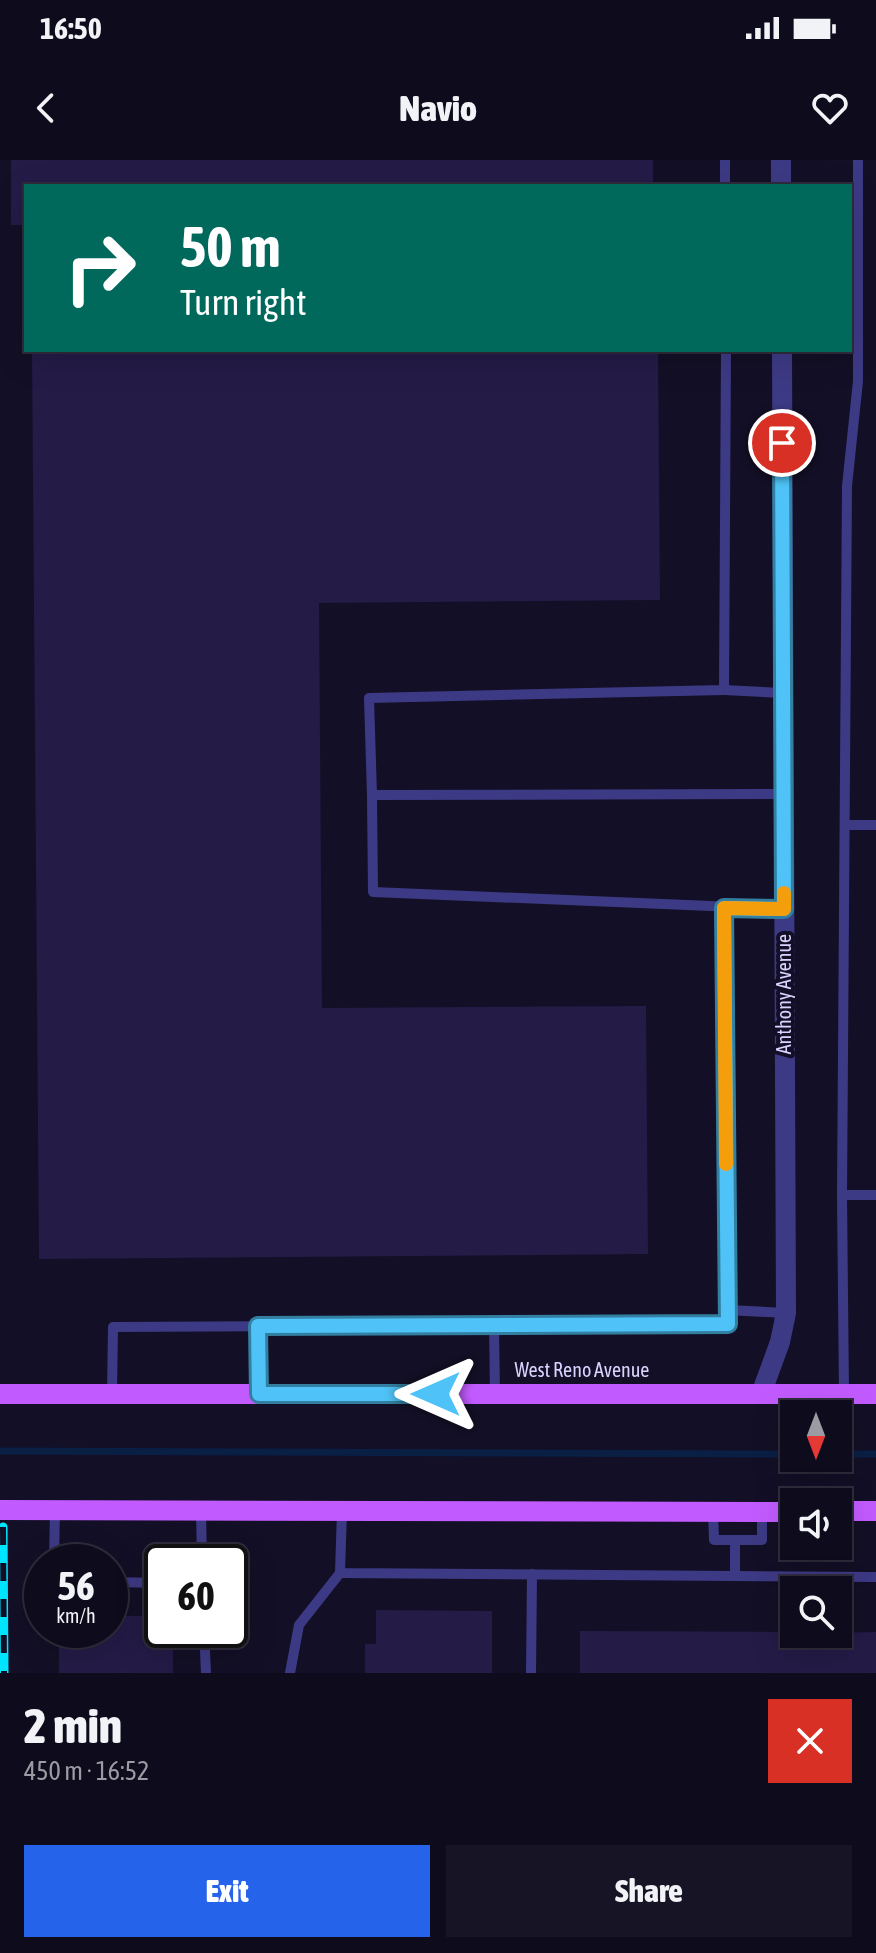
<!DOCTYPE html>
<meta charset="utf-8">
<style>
body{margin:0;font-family:"Asap Condensed",sans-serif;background:#171425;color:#f1f3f6;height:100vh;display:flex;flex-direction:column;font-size:30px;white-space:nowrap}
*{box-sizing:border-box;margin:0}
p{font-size:26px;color:#9b9ba3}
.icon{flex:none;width:44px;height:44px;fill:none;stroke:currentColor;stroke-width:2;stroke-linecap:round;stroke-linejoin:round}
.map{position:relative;height:1513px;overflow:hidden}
.panel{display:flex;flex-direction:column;background:#0e0b1c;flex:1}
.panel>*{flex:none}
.banner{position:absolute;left:24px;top:24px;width:828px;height:168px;border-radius:0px;box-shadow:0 8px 32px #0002,0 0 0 2px #2e2b3b;background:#00695c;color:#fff;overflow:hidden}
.needle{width:52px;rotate:180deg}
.controls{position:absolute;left:780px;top:1240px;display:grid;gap:16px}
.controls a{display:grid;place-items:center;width:72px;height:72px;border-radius:0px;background:#0e0b1c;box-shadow:0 8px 32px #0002,0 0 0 2px #2e2b3b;font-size:40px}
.speed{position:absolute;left:24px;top:1384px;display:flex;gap:16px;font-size:40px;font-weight:700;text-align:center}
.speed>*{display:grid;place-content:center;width:104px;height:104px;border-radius:50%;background:#0e0b1c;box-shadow:0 8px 32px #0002,0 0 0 2px #2e2b3b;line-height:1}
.speed small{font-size:20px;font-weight:400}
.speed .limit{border:4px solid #111;border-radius:12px;background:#fff;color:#111}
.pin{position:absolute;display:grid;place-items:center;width:68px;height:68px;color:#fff;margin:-34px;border:4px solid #fff;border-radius:50%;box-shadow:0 2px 8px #0007}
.me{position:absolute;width:88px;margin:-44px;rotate:270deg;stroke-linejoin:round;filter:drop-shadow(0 0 6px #0008)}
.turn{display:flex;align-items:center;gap:28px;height:168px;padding:0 24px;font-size:36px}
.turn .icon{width:104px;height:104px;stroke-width:2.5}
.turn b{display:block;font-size:56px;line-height:68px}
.round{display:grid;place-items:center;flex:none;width:84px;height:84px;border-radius:0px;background:#171425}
.headline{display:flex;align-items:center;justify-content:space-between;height:136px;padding:0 24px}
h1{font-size:48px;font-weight:800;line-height:60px}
.primary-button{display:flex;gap:16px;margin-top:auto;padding:16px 24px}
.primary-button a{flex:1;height:92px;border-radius:0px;background:#2563eb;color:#fff;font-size:32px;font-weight:800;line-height:92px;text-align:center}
.primary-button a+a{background:#171425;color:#f1f3f6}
.status{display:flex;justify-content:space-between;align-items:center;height:56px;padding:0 40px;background:#0e0b1c;direction:ltr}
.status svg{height:22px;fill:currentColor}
header{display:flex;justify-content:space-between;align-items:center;height:104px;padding:0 24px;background:#0e0b1c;font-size:36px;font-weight:800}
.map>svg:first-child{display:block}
</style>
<div class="status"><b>16:50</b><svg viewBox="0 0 49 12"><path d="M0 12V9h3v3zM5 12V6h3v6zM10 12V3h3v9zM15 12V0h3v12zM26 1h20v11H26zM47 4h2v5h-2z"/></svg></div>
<header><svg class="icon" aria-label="back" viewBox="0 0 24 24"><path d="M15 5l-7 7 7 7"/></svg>Navio<svg class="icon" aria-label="heart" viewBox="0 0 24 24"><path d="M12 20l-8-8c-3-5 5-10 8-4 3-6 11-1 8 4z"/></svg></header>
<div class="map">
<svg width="876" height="1513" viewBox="0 0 876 1513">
<rect width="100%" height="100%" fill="#130f26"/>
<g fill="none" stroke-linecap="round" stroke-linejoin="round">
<!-- stream -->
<g stroke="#0a1f44" stroke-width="7">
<polyline points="0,1291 794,1294"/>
<polyline points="838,1294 876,1294"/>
</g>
</g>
<!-- building -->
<g fill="#241b47">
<polygon points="11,0 653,0 653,26 26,26 26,65 11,65"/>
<polygon points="32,190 658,190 660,440 319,443 322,848 646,846 648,1094 39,1099"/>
<polygon points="376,1450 492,1451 492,1513 365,1513 365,1484 376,1484"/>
<polygon points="110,1456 162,1456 162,1470 173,1470 173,1513 59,1513 59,1470 110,1470"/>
<polygon points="580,1471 794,1472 794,1474 876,1472 876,1513 580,1513"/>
</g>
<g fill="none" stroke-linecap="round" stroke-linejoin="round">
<!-- lane -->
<g stroke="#3d3a85" stroke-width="10">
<polyline points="725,0 725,26"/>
<polyline points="724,530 783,533"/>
<polyline points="783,634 372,635 373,732 784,749"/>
<polyline points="372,635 369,538 724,530 726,190"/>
<polyline points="845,665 876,665"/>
<polyline points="724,748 727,1150 786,1153"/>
<polyline points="842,1035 847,326 858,221 858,0"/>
<polyline points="494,1165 495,1234"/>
<polyline points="258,1166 259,1234"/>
<polyline points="112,1234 113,1167 728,1164 727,1150"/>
<polyline points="844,1234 842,1035 876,1035"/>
<polyline points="201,1351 202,1402"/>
<polyline points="342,1351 340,1413 876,1417"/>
<polyline points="713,1351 714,1380 762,1380 762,1352"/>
<polyline points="54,1402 55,1350"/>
<polyline points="735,1415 735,1380"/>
<polyline points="110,1422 162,1423"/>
<polyline points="204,1470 206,1513"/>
<polyline points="290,1513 299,1465 340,1413"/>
<polyline points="531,1513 532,1414"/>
</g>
<!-- street -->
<g stroke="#3d3a85" stroke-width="20">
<polyline points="781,0 781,26"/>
<polyline points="761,1234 780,1182 786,1153 782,190"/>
</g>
<!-- primary -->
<g stroke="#c25bff" stroke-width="20">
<polyline points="0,1234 876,1234"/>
<polyline points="0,1350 794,1352"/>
<polyline points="838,1351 876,1351"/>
</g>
<defs>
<polyline id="rail" points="3,1367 4,1513"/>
</defs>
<!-- rail casing -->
<use href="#rail" stroke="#00e5ff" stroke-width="9"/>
<!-- rail -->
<use href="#rail" stroke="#130f26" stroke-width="6" stroke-dasharray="18" stroke-linecap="butt"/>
</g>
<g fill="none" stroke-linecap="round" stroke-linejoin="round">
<defs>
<polyline id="route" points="436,1234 259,1234 258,1166 728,1164 724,748 784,749 782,283"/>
</defs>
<!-- route casing -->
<use href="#route" stroke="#337fa1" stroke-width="20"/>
<!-- route -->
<use href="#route" stroke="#4fc3f7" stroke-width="14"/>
<!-- slow -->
<polyline stroke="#f59e0b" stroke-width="14" points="726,1004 724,748 784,749 784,733"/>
</g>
<g text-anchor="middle" stroke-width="8" stroke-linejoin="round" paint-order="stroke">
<!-- street labels -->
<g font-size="20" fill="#d9d4ff" stroke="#130f26">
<text transform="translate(784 834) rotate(-90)" y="7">Anthony Avenue</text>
<text x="582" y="1217">West Reno Avenue</text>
</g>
</g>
</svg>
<div class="controls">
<a><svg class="needle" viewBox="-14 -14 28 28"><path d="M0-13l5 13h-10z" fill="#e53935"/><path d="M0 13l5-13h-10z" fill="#9b9ba3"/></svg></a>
<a><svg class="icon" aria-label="sound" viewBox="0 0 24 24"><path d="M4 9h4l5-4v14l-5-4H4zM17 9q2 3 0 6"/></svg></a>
<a><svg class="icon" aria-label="search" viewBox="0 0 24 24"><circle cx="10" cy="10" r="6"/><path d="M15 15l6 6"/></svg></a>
</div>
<div class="speed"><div>56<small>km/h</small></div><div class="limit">60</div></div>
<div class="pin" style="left:782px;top:283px;background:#d93025"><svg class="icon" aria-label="arrive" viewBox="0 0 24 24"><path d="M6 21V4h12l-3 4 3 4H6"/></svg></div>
<svg class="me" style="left:436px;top:1234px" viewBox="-20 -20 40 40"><path d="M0-17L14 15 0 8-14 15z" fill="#4fc3f7" stroke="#fff" stroke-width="4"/></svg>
<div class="banner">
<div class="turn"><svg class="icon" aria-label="right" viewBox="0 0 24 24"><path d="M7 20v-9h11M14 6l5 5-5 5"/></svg><div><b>50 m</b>Turn right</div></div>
</div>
</div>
<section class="panel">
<div class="headline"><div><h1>2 min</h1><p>450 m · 16:52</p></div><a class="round" style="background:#d93025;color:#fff"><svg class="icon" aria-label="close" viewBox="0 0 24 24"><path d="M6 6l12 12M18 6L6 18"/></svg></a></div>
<div class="primary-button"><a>Exit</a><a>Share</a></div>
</section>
